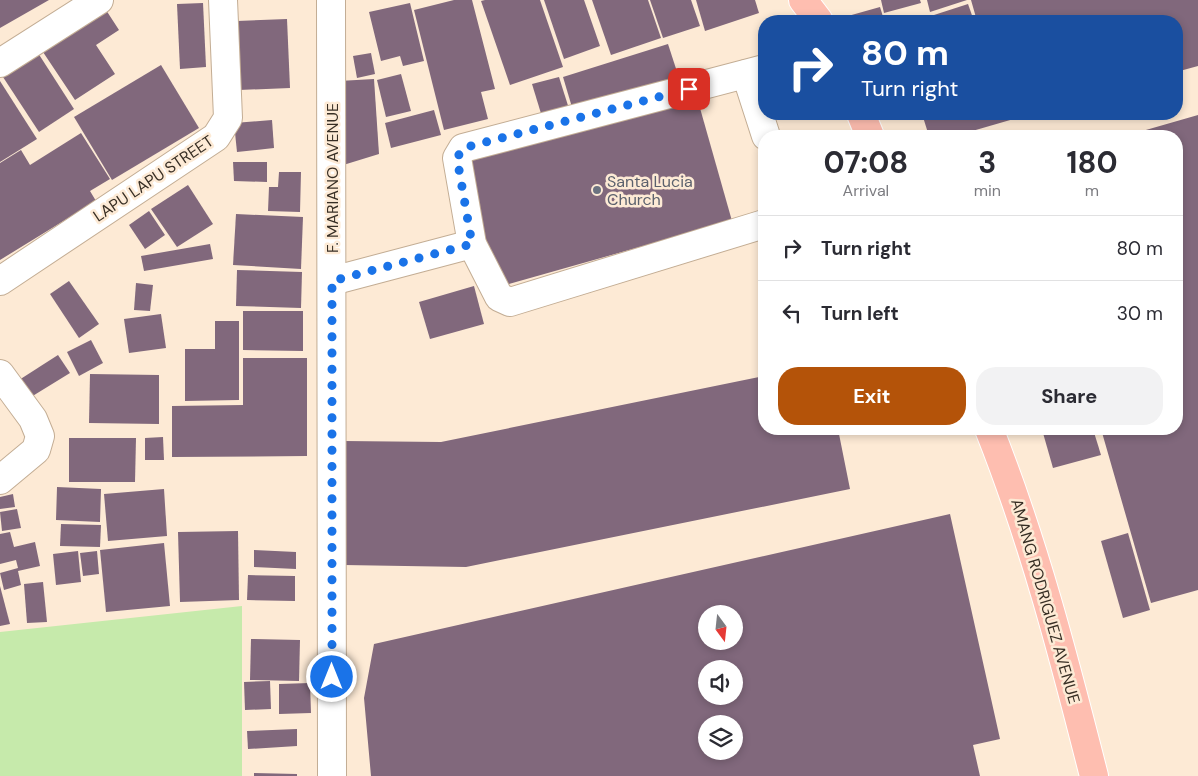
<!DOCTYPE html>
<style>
body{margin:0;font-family:"DM Sans",sans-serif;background:#f2f2f3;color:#2b2b33;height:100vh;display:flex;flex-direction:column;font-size:19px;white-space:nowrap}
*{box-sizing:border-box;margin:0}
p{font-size:16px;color:#7c7c81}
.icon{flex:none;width:28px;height:28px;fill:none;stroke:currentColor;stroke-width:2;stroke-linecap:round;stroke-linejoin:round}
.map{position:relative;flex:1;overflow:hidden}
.drawer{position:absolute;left:758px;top:130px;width:425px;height:305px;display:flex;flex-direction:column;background:#fff;border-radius:20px;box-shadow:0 2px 8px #0003}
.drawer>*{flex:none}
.hud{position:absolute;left:758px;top:15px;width:425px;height:105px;border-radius:20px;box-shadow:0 2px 8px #0003;background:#1a4fa0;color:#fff;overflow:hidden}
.needle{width:32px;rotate:165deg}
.controls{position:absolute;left:698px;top:605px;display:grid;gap:10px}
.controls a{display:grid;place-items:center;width:45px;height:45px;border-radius:50%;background:#fff;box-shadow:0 2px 8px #0003;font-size:25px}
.pin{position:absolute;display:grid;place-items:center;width:42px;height:42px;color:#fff;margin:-21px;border-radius:10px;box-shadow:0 2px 8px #0006}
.me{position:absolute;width:55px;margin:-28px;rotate:0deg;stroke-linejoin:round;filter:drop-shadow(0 0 4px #0008)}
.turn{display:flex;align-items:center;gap:18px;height:105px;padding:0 20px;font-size:22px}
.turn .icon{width:65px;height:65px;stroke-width:2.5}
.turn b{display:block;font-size:35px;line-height:42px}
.eta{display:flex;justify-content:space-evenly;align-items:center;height:85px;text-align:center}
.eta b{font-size:30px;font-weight:700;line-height:35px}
.cta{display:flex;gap:10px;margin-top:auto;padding:10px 20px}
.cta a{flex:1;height:58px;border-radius:20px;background:#b45309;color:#fff;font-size:20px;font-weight:700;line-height:58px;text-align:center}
.cta a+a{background:#f2f2f3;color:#2b2b33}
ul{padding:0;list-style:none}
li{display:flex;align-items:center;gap:15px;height:65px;padding:0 20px;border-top:1px solid #e1e1e2}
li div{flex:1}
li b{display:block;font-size:19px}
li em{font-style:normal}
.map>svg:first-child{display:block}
</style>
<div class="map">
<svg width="1198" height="776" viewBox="0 0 1198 776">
<rect width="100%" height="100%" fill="#fdead5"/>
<!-- green -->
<polygon fill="#c6eaab" points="242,606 242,776 0,776 0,632"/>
<!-- building -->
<g fill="#81687c" fill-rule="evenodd">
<polygon points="0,0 49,0 0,28"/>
<polygon points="454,0 472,0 495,89 481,92 488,119 444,130 414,10"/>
<polygon points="485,0 540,0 563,67 510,85 481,1"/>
<polygon points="544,0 584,0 600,46 564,59"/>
<polygon points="592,0 648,0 661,38 611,55"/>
<polygon points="650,0 691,0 700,26 663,38"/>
<polygon points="696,0 755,0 759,13 705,31"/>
<polygon points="881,0 920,0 921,3 884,13"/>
<polygon points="927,0 967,0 930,12"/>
<polygon points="971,0 1198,0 1198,66 1176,72 1176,21 977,21"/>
<polygon points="203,3 206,67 180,69 177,4"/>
<polygon points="410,3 424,61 403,66 400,56 381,61 369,12"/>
<polygon points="968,4 974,21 936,21 934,15"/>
<polygon points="880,7 884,20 850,21 848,16"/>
<polygon points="106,10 119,30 96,45 115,74 75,100 43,52"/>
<polygon points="287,19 290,88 239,90 237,21"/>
<polygon points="668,44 680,81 574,114 563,77"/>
<polygon points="38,53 74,109 39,132 3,77"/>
<polygon points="371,53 375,74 357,78 353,56"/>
<polygon points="161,65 199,128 112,180 74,117"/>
<polygon points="401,74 411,111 386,117 377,80"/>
<polygon points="559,77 570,112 543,120 532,84"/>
<polygon points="374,79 379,154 340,166 339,81"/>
<polygon points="0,81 37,139 0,162"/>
<polygon points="696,94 732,221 498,287 461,160"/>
<polygon points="434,110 441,135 391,148 385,123"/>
<polygon points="922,114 1031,114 955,136 929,136"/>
<polygon points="1198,115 1198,590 1151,603 1101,429 1176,429 1176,136 1125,136"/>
<polygon points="272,120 274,148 237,152 234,123"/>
<polygon points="81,133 110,179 90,191 96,201 0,260 0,163 21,150 30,165"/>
<polygon points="233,162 267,162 267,182 234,181"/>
<polygon points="279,172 301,172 300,212 268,211 269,187 278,187"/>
<polygon points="188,185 213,224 177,247 151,209"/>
<polygon points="149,211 165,235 145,249 129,225"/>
<polygon points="236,214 303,217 301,269 233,265"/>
<polygon points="210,244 213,259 144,271 141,256"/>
<polygon points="237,270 302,272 301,308 236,306"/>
<polygon points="69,281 99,324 79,338 50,294"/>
<polygon points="136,283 153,285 150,311 134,310"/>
<polygon points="474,286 484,324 430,339 419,302"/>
<polygon points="243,311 303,311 303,351 243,350"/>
<polygon points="161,314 166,348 129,353 124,319"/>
<polygon points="215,321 239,321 239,400 185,401 185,349 215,349"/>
<polygon points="91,340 103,363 79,376 67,352"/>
<polygon points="58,355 70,373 31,397 19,380"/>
<polygon points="243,358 307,358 307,456 172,457 172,406 243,405"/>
<polygon points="90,374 159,375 159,424 89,423"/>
<polygon points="764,376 764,429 838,429 850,489 466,567 344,565 344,441 441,442"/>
<polygon points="1059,429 1093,429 1101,455 1053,468 1043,433"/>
<polygon points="163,437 164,460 145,460 145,438"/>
<polygon points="69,438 136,438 135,482 69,482"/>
<polygon points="57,487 101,489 100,522 56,520"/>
<polygon points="164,489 167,536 108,541 104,494"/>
<polygon points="13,494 15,507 0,509 0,497"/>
<polygon points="17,509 21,528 2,531 0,512"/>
<path d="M950 514 1000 739 973 745 980 776H371L364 698 374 644ZM706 614H734V641H706ZM706 669H734V696H706ZM706 724H734V751H706Z"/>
<polygon points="61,524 101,525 100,547 60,546"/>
<polygon points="238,531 239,600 180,602 178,532"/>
<polygon points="10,532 14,547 35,542 40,566 18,571 21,585 4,590 0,573 18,568 16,560 0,564 0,534"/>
<polygon points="1128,533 1150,610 1123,618 1101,541"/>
<polygon points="164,543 170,606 106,612 100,550"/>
<polygon points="254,550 296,552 296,569 254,567"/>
<polygon points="78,551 81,582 56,585 53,554"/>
<polygon points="97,551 99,574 83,576 80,553"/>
<polygon points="248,575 295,576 295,601 247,600"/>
<polygon points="43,582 47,622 27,623 24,584"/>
<polygon points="0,586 10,624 0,626"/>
<polygon points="251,639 300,640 299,681 250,680"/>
<polygon points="270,681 271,709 245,710 244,682"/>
<polygon points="310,683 311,713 279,714 279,684"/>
<polygon points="297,729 297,746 248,749 247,731"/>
<polygon points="254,773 297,774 297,776 254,776"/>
</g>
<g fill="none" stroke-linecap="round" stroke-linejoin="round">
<defs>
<g id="minor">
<polyline points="331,0 332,776"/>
<polyline points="0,63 99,0"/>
<polyline points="764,69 463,148 457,158 472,244 499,297 510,302 764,224"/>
<polyline points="746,74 766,136"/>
<polyline points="0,281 216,137 228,118 223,0"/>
<polyline points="332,281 472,244"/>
<polyline points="0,374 33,419 40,436 36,450 0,480"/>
</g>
<g id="major">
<polyline points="803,0 819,21"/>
<polyline points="861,114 870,136"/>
<path d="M989 429C1034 542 1064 658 1094 776"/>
</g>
</defs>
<!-- minor casing -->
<use href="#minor" stroke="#c3ad94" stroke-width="30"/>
<!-- major casing -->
<use href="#major" stroke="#fff" stroke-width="30"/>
<!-- minor -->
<use href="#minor" stroke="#fff" stroke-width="28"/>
<!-- major -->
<use href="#major" stroke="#febeb0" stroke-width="28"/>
</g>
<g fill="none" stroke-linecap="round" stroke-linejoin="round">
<!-- route -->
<polyline stroke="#1a73e8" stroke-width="9" stroke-dasharray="0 16.2" points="332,677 332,281 472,244 457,158 463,148 689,89"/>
</g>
<!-- markers -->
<circle fill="#6b7280" stroke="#fdead5" stroke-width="2" cx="597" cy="190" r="5"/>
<g text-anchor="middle" stroke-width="5" stroke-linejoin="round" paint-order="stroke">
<!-- street labels -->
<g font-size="16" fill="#372e24" stroke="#fdead5">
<text transform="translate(153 178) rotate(-34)" y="6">LAPU LAPU STREET</text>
<text transform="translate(332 178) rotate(-90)" y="6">F. MARIANO AVENUE</text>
<text transform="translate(1046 601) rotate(74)" y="6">AMANG RODRIGUEZ AVENUE</text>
</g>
<!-- worship labels -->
<g font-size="16" fill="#5b616d" stroke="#fdead5" text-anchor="start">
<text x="607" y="187">Santa Lucia<tspan x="607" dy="18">Church</tspan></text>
</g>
</g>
</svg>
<div class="controls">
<a><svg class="needle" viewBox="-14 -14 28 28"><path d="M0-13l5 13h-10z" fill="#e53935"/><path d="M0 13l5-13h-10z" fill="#7c7c81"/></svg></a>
<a><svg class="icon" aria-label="sound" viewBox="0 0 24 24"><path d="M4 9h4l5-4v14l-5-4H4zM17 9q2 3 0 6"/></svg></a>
<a><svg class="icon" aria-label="layers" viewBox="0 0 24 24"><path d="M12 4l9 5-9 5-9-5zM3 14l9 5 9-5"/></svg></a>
</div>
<div class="pin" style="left:689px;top:89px;background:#d93025"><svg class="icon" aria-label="arrive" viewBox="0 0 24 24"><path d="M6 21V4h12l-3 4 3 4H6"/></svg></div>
<svg class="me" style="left:332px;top:677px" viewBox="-20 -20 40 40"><circle r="17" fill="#1a73e8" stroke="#fff" stroke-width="3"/><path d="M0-11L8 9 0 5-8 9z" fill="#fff"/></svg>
<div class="hud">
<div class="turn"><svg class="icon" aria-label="right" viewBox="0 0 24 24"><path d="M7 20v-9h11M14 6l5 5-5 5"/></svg><div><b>80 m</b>Turn right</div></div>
</div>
<section class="drawer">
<div class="eta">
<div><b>07:08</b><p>Arrival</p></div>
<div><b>3</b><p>min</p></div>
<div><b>180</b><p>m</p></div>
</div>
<ul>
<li><svg class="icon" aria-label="right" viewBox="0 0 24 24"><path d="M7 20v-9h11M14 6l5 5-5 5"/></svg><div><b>Turn right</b></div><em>80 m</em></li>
<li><svg class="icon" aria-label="left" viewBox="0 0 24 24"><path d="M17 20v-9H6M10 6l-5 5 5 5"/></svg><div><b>Turn left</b></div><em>30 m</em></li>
</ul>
<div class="cta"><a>Exit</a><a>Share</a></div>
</section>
</div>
